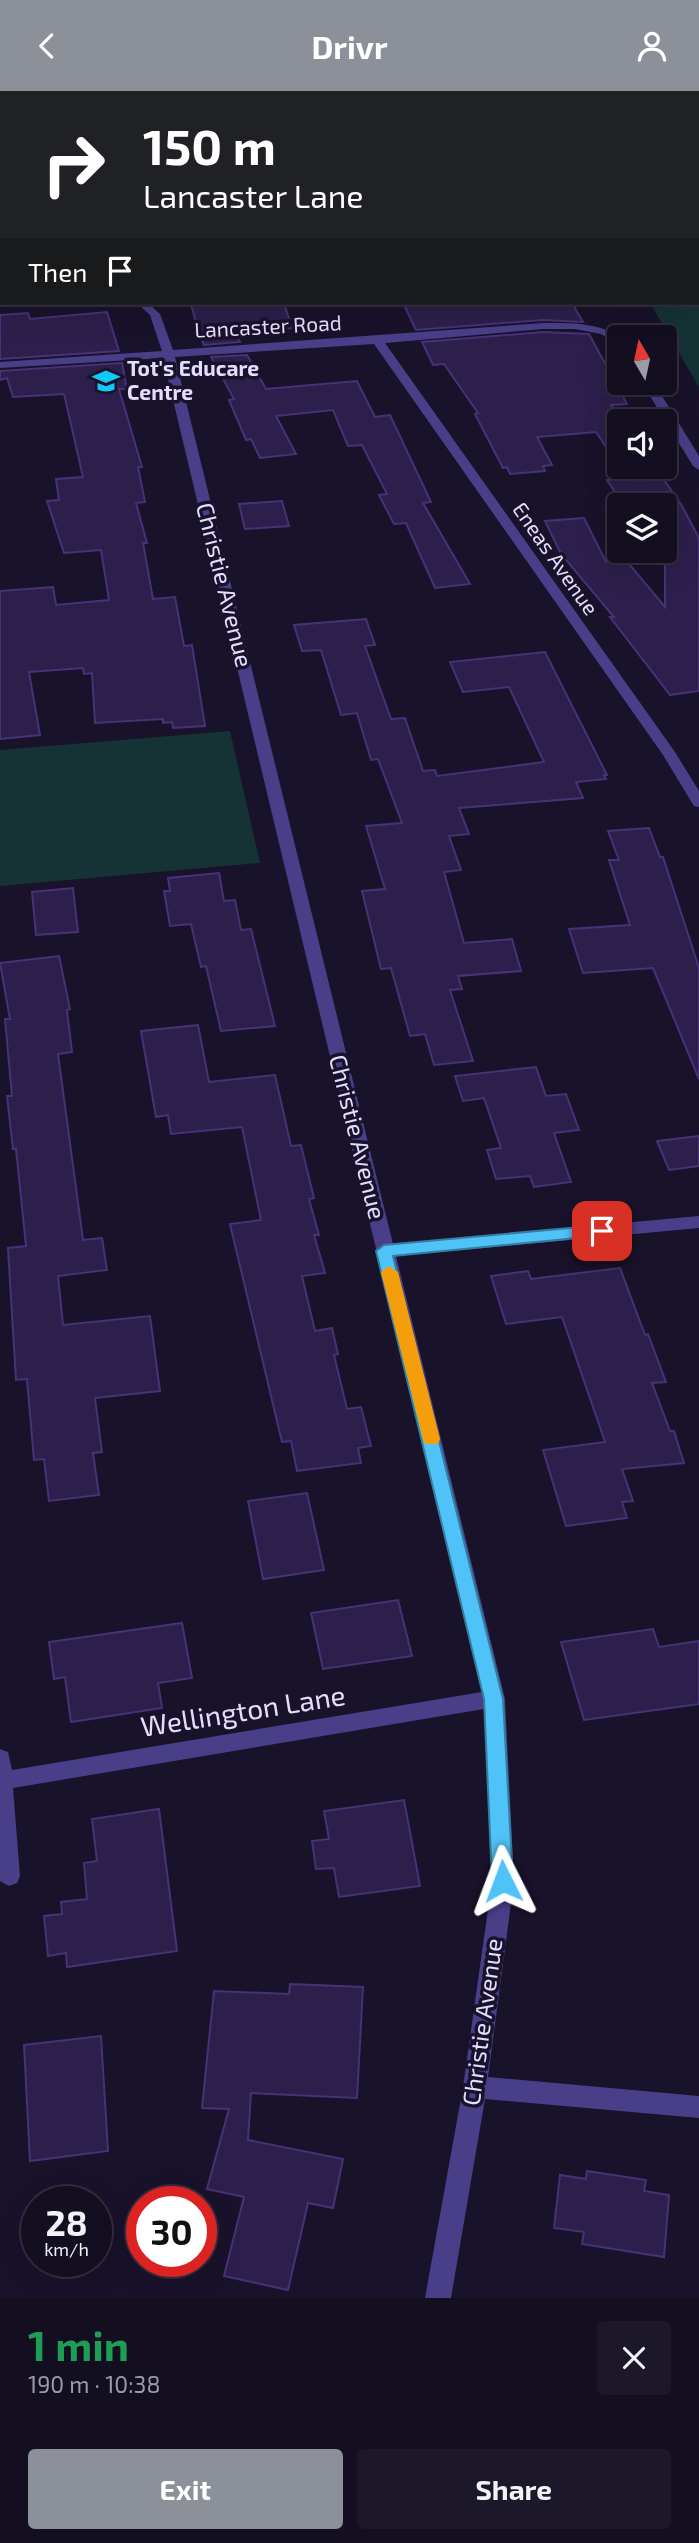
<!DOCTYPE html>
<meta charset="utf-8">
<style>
body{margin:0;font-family:"Exo 2",sans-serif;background:#1c1729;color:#f1f3f6;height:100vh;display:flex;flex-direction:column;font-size:26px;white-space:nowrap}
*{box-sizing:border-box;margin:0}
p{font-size:23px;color:#9d9ca5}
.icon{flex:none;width:38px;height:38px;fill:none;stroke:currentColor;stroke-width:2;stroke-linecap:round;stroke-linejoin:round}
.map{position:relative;height:2207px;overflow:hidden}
.panel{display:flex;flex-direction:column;background:#130e20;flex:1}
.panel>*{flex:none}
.banner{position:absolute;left:0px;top:0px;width:700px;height:214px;box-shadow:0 7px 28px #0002,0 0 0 2px #322e3e;background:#202124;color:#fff;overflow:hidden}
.needle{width:46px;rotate:351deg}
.tools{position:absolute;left:607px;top:234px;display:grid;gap:14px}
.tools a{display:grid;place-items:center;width:70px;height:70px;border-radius:7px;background:#130e20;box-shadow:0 7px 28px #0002,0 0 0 2px #322e3e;font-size:35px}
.speed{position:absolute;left:21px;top:2095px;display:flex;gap:14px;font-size:35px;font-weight:700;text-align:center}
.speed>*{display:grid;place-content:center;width:91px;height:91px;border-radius:50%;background:#130e20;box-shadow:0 7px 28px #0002,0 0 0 2px #322e3e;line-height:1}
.speed small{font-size:18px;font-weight:400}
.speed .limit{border:10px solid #d22;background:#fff;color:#111}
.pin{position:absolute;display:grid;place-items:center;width:60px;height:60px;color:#fff;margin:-30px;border-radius:14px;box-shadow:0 4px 10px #0006}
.me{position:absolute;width:77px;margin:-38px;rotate:357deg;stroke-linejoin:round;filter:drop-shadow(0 0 5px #0008)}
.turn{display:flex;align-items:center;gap:24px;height:147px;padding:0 28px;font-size:32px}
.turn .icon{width:91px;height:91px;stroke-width:2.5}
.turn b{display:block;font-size:49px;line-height:60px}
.then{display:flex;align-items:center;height:66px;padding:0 28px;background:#0003;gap:14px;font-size:26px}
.round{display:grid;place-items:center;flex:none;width:74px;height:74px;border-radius:7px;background:#1c1729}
.headline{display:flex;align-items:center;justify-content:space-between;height:119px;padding:0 28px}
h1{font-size:42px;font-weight:700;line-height:52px;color:#1e9e55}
.action{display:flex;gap:14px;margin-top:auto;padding:14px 28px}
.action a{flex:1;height:80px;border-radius:7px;background:#8c9099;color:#fff;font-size:28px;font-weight:700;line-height:80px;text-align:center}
.action a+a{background:#1c1729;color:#f1f3f6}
header{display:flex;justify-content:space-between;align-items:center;height:91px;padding:0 28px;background:#8c9099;color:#fff;font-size:32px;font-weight:700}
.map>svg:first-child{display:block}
</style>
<header><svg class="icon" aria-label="back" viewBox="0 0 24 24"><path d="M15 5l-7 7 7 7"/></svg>Drivr<svg class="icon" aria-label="person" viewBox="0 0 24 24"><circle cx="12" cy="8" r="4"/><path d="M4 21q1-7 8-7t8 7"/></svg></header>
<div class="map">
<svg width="699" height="2207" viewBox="0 0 699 2207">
<rect width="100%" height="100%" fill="#19122b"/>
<!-- green -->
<g fill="#153335">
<polygon points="0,0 685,0 2,2 0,144"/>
<polygon points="699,180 699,296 650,212 698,212"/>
<polygon points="230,640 260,772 0,795 0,659"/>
</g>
<!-- building -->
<g fill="#2c1f4b" stroke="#463276" stroke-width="2">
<polygon points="219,212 284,212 292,237 234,241 240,251 204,254 199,243 191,213"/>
<polygon points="403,212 572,212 583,231 543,229 416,239"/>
<polygon points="107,221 119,260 0,268 0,224 28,222 30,228"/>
<polygon points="543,241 589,243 627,313 611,314 620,330 620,377 596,341 537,346 552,374 543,375 545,380 510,383 507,376 503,377 475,323 478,322 444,273 433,274 422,251"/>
<polygon points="247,264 266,298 357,290 375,326 390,324 431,411 423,412 470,493 435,497 406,432 394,433 379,404 387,403 362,354 348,355 333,319 276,325 296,363 260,367 251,348 246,349 229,309 234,308 211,266"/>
<polygon points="122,272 127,298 119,298 142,376 138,376 145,411 136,412 147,452 143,452 153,508 175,506 184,555 192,554 205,635 173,637 172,631 163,632 163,628 95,632 92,582 84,583 83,577 29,581 40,644 0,648 0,500 53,496 56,514 109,509 101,459 64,462 47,410 59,409 56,388 83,386 64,303 13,306 7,287 0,289 0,280"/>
<polygon points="660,383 682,415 699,447 699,600 670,604 610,526 614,526 561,463 545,430 584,427 606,471 625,468 665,516 665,415 624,415 607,389"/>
<polygon points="282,410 289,435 245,438 239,413"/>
<polygon points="366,528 375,554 365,555 391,628 405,627 423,680 435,679 437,685 544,671 509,596 463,601 450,571 545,561 607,684 604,684 606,688 576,691 583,707 459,717 469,743 449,745 461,779 444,781 464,852 512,848 521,880 458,885 462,898 450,899 473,970 434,974 425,943 410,945 391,877 381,878 362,800 385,798 366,735 402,732 378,668 371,669 357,622 341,624 321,559 302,560 294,534"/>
<polygon points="649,737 660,766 663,766 699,877 699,988 653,877 583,882 569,838 630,834 609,769 619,769 608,740"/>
<polygon points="219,782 224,810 235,809 241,839 251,838 275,935 221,940 206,875 201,876 191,833 170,835 164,800 170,800 168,787"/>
<polygon points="73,797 78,841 36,844 32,801"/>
<polygon points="59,865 70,918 67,919 72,961 58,963 83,1149 102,1147 107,1179 58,1185 63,1234 150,1225 160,1300 95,1307 102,1361 93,1362 99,1404 49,1410 44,1368 34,1369 27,1288 16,1289 8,1157 26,1155 16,1058 13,1058 7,1005 12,1005 5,928 10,928 0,872"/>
<polygon points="198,934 209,991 275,984 291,1055 301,1054 314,1107 309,1108 319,1144 314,1144 325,1182 302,1185 315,1240 332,1237 338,1263 334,1264 347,1318 361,1316 371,1355 358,1357 361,1372 297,1380 291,1350 282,1351 230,1133 261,1129 242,1036 171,1043 168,1024 156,1026 141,940"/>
<polygon points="536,976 546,1005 566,1003 579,1039 554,1042 571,1091 534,1096 530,1085 496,1088 487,1059 501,1057 484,1007 463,1010 455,985"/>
<polygon points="699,1045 699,1075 669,1079 657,1050"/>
<polygon points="620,1177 645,1244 648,1243 666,1291 652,1292 670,1340 674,1340 684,1372 622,1378 633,1410 622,1411 627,1427 566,1435 543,1359 605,1351 562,1226 506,1233 491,1185 528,1180 531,1188"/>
<polygon points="307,1402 324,1479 263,1488 248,1410"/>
<polygon points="398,1509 412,1565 323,1578 311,1522"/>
<polygon points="182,1532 192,1587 158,1592 162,1617 71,1631 65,1586 54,1588 49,1551"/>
<polygon points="653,1538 659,1556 699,1550 699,1613 584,1629 561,1551"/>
<polygon points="404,1709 420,1795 339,1806 334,1777 316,1778 312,1750 329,1748 324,1720"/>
<polygon points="159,1718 177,1860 67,1876 66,1862 48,1865 44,1825 62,1823 61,1811 87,1808 84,1772 97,1770 92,1728"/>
<polygon points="290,1893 363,1896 357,2007 251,2002 248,2049 343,2068 333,2117 308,2112 288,2199 224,2185 244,2106 207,2098 229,2018 202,2017 214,1900 289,1903"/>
<polygon points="101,1945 108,2060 30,2070 24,1954"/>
<polygon points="587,2080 646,2089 644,2100 669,2104 664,2166 582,2153 584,2141 554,2137 560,2084 586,2088"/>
</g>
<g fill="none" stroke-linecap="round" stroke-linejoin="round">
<!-- minor -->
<g fill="#493f88" fill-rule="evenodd">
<rect x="698" y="31" width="1" height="6"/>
<path d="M137 212H148L160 223 173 259 543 232C571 232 598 231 622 247H620V253L601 243 575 238H543L385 252 675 661 699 700V716L694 715 663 664 374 253 175 266 393 1153 699 1125V1137L396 1165 505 1608 514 1790 488 1986 699 2005V2027L485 2008 451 2207H425L463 1996 492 1790 484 1618 13 1697 20 1785 17 1792 9 1795 0 1790V1658L8 1661 12 1679 482 1601 163 267 0 277V271L162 260 150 224Z"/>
<polygon points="642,292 654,292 699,365 699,379 693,375"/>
</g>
<!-- highway -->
<g fill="#fa5c98" fill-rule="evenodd">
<rect x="698" y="148" width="1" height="8"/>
<polygon points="2,174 2,182 0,183 0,175"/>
<rect x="0" y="190" width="2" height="8"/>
</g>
</g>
<!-- route -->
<polygon fill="#4fc3f7" stroke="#337fa1" stroke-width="2" points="602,1134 608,1136 610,1140 608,1144 393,1165 503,1608 513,1790 510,1797 503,1799 495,1797 492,1790 484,1608 376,1160 384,1154"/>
<!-- slow -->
<polygon fill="#f59e0b" points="389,1175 398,1181 440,1348 438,1353 425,1353 423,1348 381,1181"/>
<!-- icons -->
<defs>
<symbol id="school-bare" viewBox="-9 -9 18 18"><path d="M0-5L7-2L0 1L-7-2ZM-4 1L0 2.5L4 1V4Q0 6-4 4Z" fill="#10c9f7" stroke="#19122b" stroke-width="2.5" paint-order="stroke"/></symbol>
</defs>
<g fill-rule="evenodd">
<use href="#school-bare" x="87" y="271" width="38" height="38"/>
</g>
<g text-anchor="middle" stroke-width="7" stroke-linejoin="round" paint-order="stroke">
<!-- far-street labels -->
<g font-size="21" fill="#e4ddfe" stroke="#19122b">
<text transform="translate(268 236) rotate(-3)" y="7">Lancaster Road</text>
<text transform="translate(555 468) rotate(55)" y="7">Eneas Avenue</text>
</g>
<!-- far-poi labels -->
<g font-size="21" font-weight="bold" fill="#e4ddfe" stroke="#19122b" text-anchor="start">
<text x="127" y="285">Tot's Educare<tspan x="127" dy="24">Centre</tspan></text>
</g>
<!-- street labels -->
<g font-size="24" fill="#e4ddfe" stroke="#19122b">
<text transform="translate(224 494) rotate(76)" y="8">Christie Avenue</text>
<text transform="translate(357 1046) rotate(76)" y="8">Christie Avenue</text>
<text transform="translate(483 1931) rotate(-82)" y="8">Christie Avenue</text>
</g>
<!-- near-street labels -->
<g font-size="28" fill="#e4ddfe" stroke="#19122b">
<text transform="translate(243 1620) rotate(-9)" y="10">Wellington Lane</text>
</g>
</g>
</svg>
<div class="tools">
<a><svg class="needle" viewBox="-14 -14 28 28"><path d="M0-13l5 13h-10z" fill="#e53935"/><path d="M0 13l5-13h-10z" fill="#9d9ca5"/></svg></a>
<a><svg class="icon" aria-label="sound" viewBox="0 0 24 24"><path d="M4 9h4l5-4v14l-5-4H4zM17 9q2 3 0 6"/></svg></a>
<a><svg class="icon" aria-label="layers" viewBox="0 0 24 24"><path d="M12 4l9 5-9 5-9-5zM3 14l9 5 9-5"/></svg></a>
</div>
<div class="speed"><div>28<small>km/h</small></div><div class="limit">30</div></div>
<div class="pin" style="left:602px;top:1140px;background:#d93025"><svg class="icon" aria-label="arrive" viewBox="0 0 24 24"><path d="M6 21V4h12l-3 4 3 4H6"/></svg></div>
<svg class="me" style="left:503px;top:1790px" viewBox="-20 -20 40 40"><path d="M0-17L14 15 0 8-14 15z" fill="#4fc3f7" stroke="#fff" stroke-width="4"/></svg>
<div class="banner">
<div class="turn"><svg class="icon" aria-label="right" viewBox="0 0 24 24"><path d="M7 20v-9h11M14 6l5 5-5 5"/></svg><div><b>150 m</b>Lancaster Lane</div></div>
<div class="then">Then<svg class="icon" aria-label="arrive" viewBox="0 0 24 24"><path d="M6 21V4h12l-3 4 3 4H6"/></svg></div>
</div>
</div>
<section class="panel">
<div class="headline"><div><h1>1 min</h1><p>190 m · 10:38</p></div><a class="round"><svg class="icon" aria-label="close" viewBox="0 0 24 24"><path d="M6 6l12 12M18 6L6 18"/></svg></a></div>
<div class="action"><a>Exit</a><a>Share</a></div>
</section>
